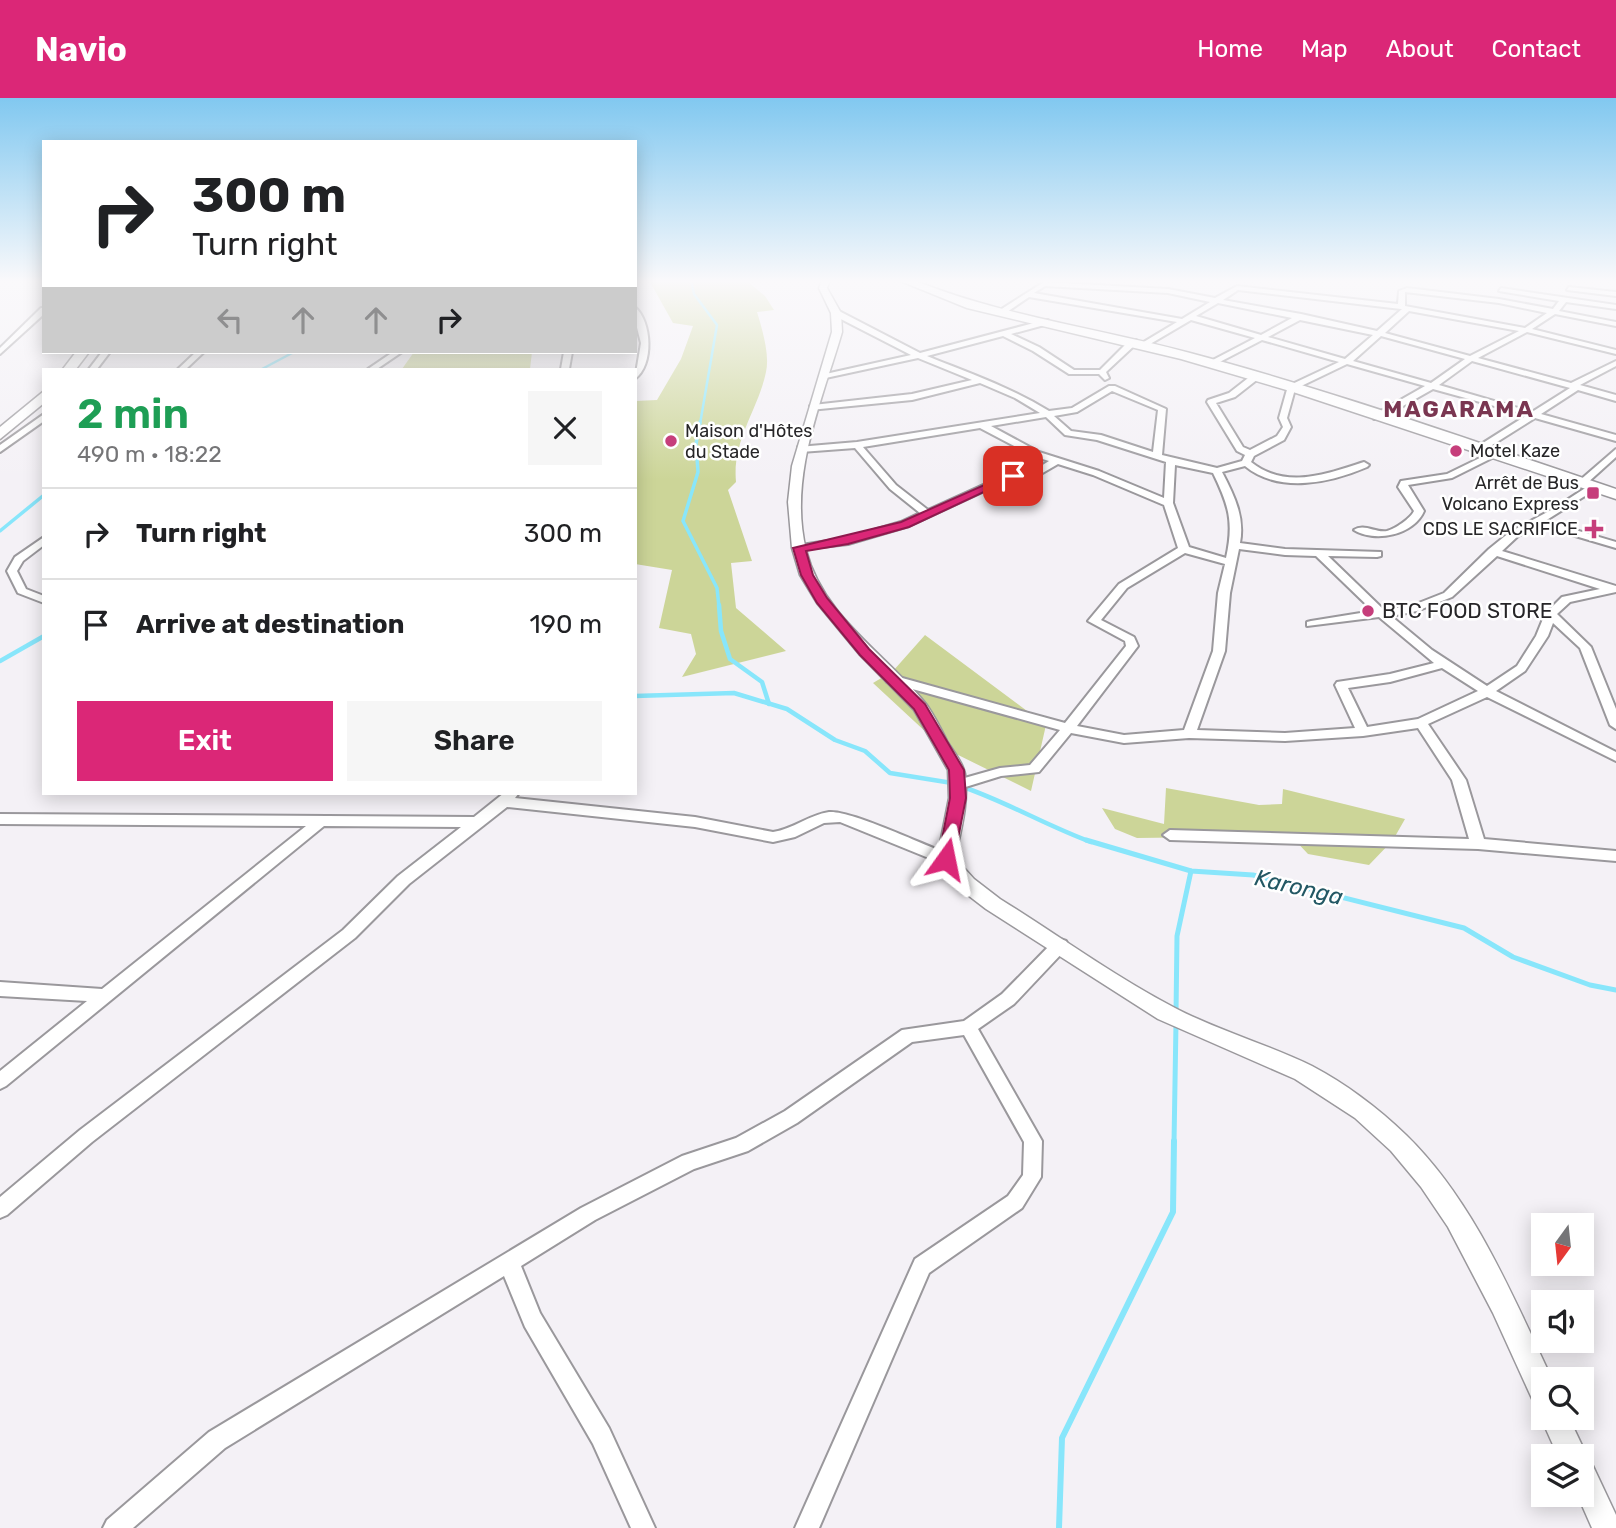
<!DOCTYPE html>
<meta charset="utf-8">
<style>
body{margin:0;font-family:Rubik,sans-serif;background:#f6f6f6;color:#202124;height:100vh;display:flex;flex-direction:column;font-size:26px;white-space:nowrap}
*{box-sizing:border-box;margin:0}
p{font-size:23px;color:#757577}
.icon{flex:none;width:38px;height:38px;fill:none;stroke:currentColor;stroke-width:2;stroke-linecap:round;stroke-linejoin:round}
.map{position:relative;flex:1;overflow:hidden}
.side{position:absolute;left:42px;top:270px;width:595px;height:427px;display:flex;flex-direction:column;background:#fff;border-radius:0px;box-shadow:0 4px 18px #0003}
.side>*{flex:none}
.guide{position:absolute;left:42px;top:42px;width:595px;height:214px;border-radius:0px;box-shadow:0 4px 18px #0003;background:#fff;color:#202124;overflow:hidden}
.needle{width:46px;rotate:195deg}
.tools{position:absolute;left:1531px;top:1115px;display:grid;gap:14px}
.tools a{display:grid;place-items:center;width:63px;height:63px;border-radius:0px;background:#fff;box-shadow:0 4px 18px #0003;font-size:35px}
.pin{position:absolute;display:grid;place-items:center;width:60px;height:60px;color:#fff;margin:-30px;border-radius:14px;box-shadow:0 4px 10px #0006}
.me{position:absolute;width:77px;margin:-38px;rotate:12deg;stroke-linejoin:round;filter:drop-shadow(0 0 5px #0008)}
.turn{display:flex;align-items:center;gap:24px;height:147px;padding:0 35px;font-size:32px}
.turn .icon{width:91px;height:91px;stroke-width:2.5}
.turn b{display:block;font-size:49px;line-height:60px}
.lanes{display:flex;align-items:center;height:66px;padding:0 35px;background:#0003;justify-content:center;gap:35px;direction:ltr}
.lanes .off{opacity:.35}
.round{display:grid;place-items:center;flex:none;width:74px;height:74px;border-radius:0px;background:#f6f6f6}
.summary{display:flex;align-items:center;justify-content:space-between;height:119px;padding:0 35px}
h1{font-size:42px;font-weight:600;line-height:52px;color:#1e9e55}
.cta{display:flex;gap:14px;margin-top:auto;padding:14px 35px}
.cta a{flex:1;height:80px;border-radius:0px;background:#db2777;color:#fff;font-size:28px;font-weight:600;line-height:80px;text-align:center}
.cta a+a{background:#f6f6f6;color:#202124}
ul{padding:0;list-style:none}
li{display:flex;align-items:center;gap:21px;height:91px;padding:0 35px;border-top:2px solid #e0e0e0}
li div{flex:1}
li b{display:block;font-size:26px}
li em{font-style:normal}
header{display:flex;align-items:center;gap:42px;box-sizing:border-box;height:98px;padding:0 35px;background:#db2777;color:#fff}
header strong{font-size:33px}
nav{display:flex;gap:38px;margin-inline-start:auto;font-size:24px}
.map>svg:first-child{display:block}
</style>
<header>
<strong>Navio</strong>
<nav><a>Home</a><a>Map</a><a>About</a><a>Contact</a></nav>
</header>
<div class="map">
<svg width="1616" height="1430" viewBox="0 0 1616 1430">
<rect width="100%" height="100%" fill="#f4f1f6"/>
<!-- green -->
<g fill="#ccd598">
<path d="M649 182H746L765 198 774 212 757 214C762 231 770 256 766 274 758 312 732 342 736 384L728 392 752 463 731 465 736 510 786 553 682 579 696 556 691 536 659 530 672 472 635 466V303L657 302 681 261 693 228 673 225Z"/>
<polygon points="414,254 532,254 530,271 402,271"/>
<polygon points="925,537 1046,627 1031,693 942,649 873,585 893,573"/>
<polygon points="1166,690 1259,707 1282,706 1283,691 1405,721 1393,742 1369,767 1308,756 1291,738 1137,740 1115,731 1102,710 1164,726"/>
</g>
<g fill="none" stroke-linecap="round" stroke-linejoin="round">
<!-- stream-far4 -->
<g stroke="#88e6fb" stroke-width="2.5">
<polyline points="691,182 694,196 717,227 700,326"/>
<polyline points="262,271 294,254"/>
</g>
<!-- stream-far3 -->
<g stroke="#88e6fb" stroke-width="3.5">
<polyline points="700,324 696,346 698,374 683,423 717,490 719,509"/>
<polyline points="0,433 44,397"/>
</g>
<!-- stream-far2 -->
<g stroke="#88e6fb" stroke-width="4.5">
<polyline points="719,507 721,533 730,561 762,584 769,606"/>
<polyline points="0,563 44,538"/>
<polyline points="635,598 734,595 787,611 835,642 865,653 890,675 952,685"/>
<path d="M963 689C1007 704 1047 728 1091 744"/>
</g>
<!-- stream-far1 -->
<g stroke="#88e6fb" stroke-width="5">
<polyline points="1086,742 1191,773 1253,777 1464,830 1513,859 1590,887 1616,892"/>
<polyline points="1176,916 1177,838 1191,773"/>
<polyline points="1174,1045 1176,925"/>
</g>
<!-- stream -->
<polyline stroke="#88e6fb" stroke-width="6" points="1059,1430 1062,1340 1173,1114 1174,1043"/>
<defs>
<g id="minor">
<path d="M1044 184 1168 191 1215 200 1237 188 1398 206 1399 193 1407 190 1499 201 1553 211 1559 203 1499 193 1501 190 1616 207V211L1566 204 1559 213 1616 224V228L1555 216 1532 231 1616 252V256L1527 234 1478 260 1571 285 1616 263V268L1580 287 1616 297V303L1578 292 1541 316 1616 337V343L1535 320 1481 354H1475V350L1527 317 1433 291 1380 321H1374V317L1425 288 1347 266 1295 291 1287 320 1291 329 1284 342 1254 358 1251 364C1286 392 1326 376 1364 364L1369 367 1367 369C1330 385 1279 396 1245 368L1222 374C1234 397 1245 419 1240 445L1285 451 1381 454V458L1377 459 1328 458 1384 512 1411 508 1444 495 1489 451 1510 434 1553 411 1590 387H1596V391L1545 423 1616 444V450L1538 427 1518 438 1502 453 1616 488V494L1570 504 1557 516 1591 549 1616 611V631L1610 627 1580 550 1553 525 1548 538 1525 573 1496 593 1616 654V663L1487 599 1428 626 1466 682 1484 741 1616 753V763L1478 751 1170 742 1163 737 1170 732 1469 741 1452 682 1418 630 1363 638 1285 643 1189 640 1124 645 1071 635 1039 674 1001 678 959 691 954 689 952 686 954 683 1000 670 1030 667 1060 632 887 584 885 581 887 578H895L1065 625 1126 548 1125 543 1088 523 1119 486 1178 450 1164 407 1093 377 1058 366 1039 377 1008 382 909 428 848 446 795 452V448L847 440 901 424 920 415 890 391 855 350 801 354 798 353V349L857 344 1040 315 1015 300 980 285 912 302 810 312V308L813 307 912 296 972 282 918 260 821 281V277L911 257 833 217V213H839L920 255 1045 222H1048V226L1011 236 1039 249 1074 272H1100L1130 242H1136V246L1106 274 1109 280 1105 282 1099 276H1069L1033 253 1003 238 927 258C969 275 1010 289 1049 313L1072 310 1109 288H1115L1166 311 1162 357 1217 370 1242 363 1245 357 1237 353 1207 304 1208 302 1229 295 1252 277H1258V281L1235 299 1216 305 1243 349 1250 352 1277 338 1283 329 1279 320 1288 288 1339 264 1262 242 1212 268H1209V264L1255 240 1191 222 1145 249 1141 247 1142 245 1177 224 1029 199 1004 216 997 214ZM1045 188 1168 195 1210 204 1182 221 1034 195ZM1238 192 1401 211H1402L1377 233 1301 216 1223 202ZM1405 194 1499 205 1547 215 1525 230 1405 208ZM1218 205 1292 220 1261 237 1196 218ZM1409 213 1519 233 1470 258 1385 235ZM1300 222 1373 237 1345 261 1268 239ZM1381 238 1465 261 1431 285 1353 263ZM1472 263 1570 290 1532 314 1439 287ZM1112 293 1158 312 1153 354 1101 337 1071 333 1054 318 1077 314ZM1046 319 1065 337 1097 342 1166 364 1164 400 1099 373 1039 354 991 328ZM980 330 1033 358 1049 363 1033 373 1003 378 928 412 896 387 863 349ZM1175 367 1213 375C1229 408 1234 424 1226 460L1189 449 1173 405ZM1239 451 1285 457 1316 458 1373 513 1311 523 1307 524V528L1379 519 1434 565 1390 576 1337 584 1335 587 1355 630 1285 635 1197 632 1225 553 1230 495ZM1185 455 1225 466 1218 495 1213 553 1184 632 1124 637 1077 628 1138 548 1134 539 1101 522 1127 490ZM1497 458 1600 491 1562 499 1545 516 1536 538 1517 568 1487 588 1432 552 1391 518 1417 513 1452 499ZM1442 570 1478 593 1418 621 1367 629 1348 590 1390 584Z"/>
<polygon points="1569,189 1616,194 1616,198 1567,192"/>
<path d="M635 209C652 224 654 267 635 281L641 245 635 222Z"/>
<polygon points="41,210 44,210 44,216 0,256 0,250"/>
<polygon points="102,254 110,254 97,271 89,271"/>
<polygon points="196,254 204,254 186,271 178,271"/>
<polygon points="393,254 402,254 377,271 368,271"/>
<polygon points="564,254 572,254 569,271 561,271"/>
<polygon points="44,316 44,323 0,354 0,347"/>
<polygon points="1616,351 1616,359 1585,387 1579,387 1579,383"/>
<path d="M1490 355 1498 357 1452 380 1408 387 1424 413C1414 437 1375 445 1354 432 1364 425 1375 435 1387 433 1395 431 1411 420 1414 413L1398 389 1401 383 1447 376Z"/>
<polygon points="44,439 44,447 23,463 17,473 26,491 44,498 44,505 18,495 7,473 15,459"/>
<path d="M504 695H519L515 700 695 719 773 734C793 731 809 717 829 714 851 712 926 748 951 757L953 761 951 765H941L840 724 824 725 795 739 773 744 695 729 507 709 409 786 355 840 92 1044 7 1117 0 1120V1099L80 1032 343 832 398 778 461 729 324 728 6 988 0 991V973L87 903 0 898V884L102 891 306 728 0 726V716L474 719Z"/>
<polygon points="1060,841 1066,843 1068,847 1066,851 1014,906 978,931 1042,1043 1041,1079 1022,1110 929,1175 819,1430 795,1430 915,1161 1008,1098 1023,1077 1024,1044 964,937 912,944 797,1025 748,1053 694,1071 595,1122 521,1168 540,1215 609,1330 655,1430 631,1430 593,1346 525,1229 504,1178 225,1350 133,1430 103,1430 107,1422 209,1334 581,1110 682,1058 736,1040 785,1013 902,932 964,923 1002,896 1054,843"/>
</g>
<g id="tertiary">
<path d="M822 182H830L827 190 841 215 842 234C822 303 788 379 806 452 823 519 885 555 926 606 934 617 941 631 947 643 953 653 963 664 965 676 969 704 961 732 955 760L974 781 1000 801C1058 837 1115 879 1175 910 1219 933 1267 946 1312 968 1346 986 1378 1010 1406 1037 1474 1103 1512 1197 1552 1281H1544V1308L1534 1305 1493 1215 1448 1129 1421 1089 1391 1053 1355 1020 1295 981 1158 921 986 811 960 791 940 766 937 761 949 700 948 672 914 612 860 557 817 505 800 477 792 450 788 404 792 368 832 234 831 215 819 190Z"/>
<polygon points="1544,1314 1544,1320 1569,1320 1587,1358 1585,1363 1592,1366 1616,1417 1616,1430 1592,1430 1577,1396 1582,1396 1582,1358 1558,1358 1541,1320"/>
</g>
<g id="primary">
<path d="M898 182H913C1002 218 1097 230 1190 255 1334 293 1475 344 1616 391V401L1290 293 1181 261 967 210Z"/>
<polygon points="76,254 89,254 76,271 63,271"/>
<polygon points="44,293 44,305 0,341 0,329"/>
</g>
</defs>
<!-- minor casing -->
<use href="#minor" stroke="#9a989c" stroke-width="4"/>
<!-- tertiary casing -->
<use href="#tertiary" stroke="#9a989c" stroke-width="3"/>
<!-- primary casing -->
<use href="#primary" stroke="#9a989c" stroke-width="3"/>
<!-- minor -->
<use href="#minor" fill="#fff" fill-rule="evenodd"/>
<!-- tertiary -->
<use href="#tertiary" fill="#fff" fill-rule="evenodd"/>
<!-- primary -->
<use href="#primary" fill="#fff" fill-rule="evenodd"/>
</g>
<!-- sky -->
<linearGradient id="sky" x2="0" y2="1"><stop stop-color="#81c8f0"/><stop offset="0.48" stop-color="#faf9fb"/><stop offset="1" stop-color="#faf9fb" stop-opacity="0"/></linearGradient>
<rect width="1616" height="382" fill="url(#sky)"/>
<!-- route -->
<polygon fill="#db2777" stroke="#8e194d" stroke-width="2" points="1009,376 1018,378 909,429 848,446 806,453 813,477 827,500 869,551 925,606 964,672 966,700 954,761 946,767 938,761 950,700 949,672 914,611 860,557 817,505 801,477 793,450 901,424"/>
<!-- markers -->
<g fill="#c63e7b" stroke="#fff" stroke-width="2.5">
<circle cx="671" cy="343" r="7"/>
<circle cx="1456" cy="353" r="7"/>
<rect x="1586" y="388" width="14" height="14" rx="3.5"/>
<path d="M1590.5 420.5h7v7h7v7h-7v7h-7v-7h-7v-7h7z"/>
<circle cx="1368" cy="513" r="7"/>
</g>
<g text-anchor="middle" stroke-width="5" stroke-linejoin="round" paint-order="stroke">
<!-- far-poi labels -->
<g font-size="18" fill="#272628" stroke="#fff" text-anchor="start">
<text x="685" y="339">Maison d'Hôtes<tspan x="685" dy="21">du Stade</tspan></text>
<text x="1470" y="359">Motel Kaze</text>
<text x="1579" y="391" text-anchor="end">Arrêt de Bus<tspan x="1579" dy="21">Volcano Express</tspan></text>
<text x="1578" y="437" text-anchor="end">CDS LE SACRIFICE</text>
</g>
<!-- poi labels -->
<g font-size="21" fill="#272628" stroke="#fff" text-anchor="start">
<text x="1382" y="520">BTC FOOD STORE</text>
</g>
<!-- far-district labels -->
<g font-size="23" font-weight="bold" letter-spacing="2" fill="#7a3651" stroke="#fff">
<text x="1459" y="319">MAGARAMA</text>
</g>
<!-- water labels -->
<g font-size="23" font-style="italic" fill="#235864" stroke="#fff">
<text transform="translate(1299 789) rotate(13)" y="8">Karonga</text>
</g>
</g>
</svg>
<div class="tools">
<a><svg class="needle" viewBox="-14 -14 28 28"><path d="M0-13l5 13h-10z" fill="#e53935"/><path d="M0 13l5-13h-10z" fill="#757577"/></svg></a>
<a><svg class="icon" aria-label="sound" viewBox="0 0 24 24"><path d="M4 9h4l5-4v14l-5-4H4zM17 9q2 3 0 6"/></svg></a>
<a><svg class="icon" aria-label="search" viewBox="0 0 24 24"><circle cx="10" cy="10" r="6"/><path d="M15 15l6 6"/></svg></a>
<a><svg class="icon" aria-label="layers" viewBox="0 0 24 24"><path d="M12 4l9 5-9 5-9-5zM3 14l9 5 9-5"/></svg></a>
</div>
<div class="pin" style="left:1013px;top:378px;background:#d93025"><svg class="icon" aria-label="arrive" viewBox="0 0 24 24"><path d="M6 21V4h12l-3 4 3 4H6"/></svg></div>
<svg class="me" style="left:946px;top:761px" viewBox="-20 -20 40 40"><path d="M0-17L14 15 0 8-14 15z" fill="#db2777" stroke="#fff" stroke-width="4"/></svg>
<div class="guide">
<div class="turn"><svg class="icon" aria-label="right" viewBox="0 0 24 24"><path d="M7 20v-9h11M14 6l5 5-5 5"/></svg><div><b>300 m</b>Turn right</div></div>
<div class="lanes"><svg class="icon off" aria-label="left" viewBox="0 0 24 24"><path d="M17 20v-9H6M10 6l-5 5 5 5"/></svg><svg class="icon off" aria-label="ahead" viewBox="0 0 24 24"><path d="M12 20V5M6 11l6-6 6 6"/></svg><svg class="icon off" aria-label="ahead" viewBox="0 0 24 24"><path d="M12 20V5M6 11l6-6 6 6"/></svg><svg class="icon" aria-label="right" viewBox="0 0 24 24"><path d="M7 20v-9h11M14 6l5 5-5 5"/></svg></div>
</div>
<section class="side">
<div class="summary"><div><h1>2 min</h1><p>490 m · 18:22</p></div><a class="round"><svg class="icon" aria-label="close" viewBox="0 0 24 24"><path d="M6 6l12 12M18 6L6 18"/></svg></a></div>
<ul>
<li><svg class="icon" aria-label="right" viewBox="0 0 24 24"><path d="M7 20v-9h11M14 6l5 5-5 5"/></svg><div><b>Turn right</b></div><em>300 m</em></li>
<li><svg class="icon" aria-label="arrive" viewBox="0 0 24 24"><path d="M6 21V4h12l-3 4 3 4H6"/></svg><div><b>Arrive at destination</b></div><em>190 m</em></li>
</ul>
<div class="cta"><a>Exit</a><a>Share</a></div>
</section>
</div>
